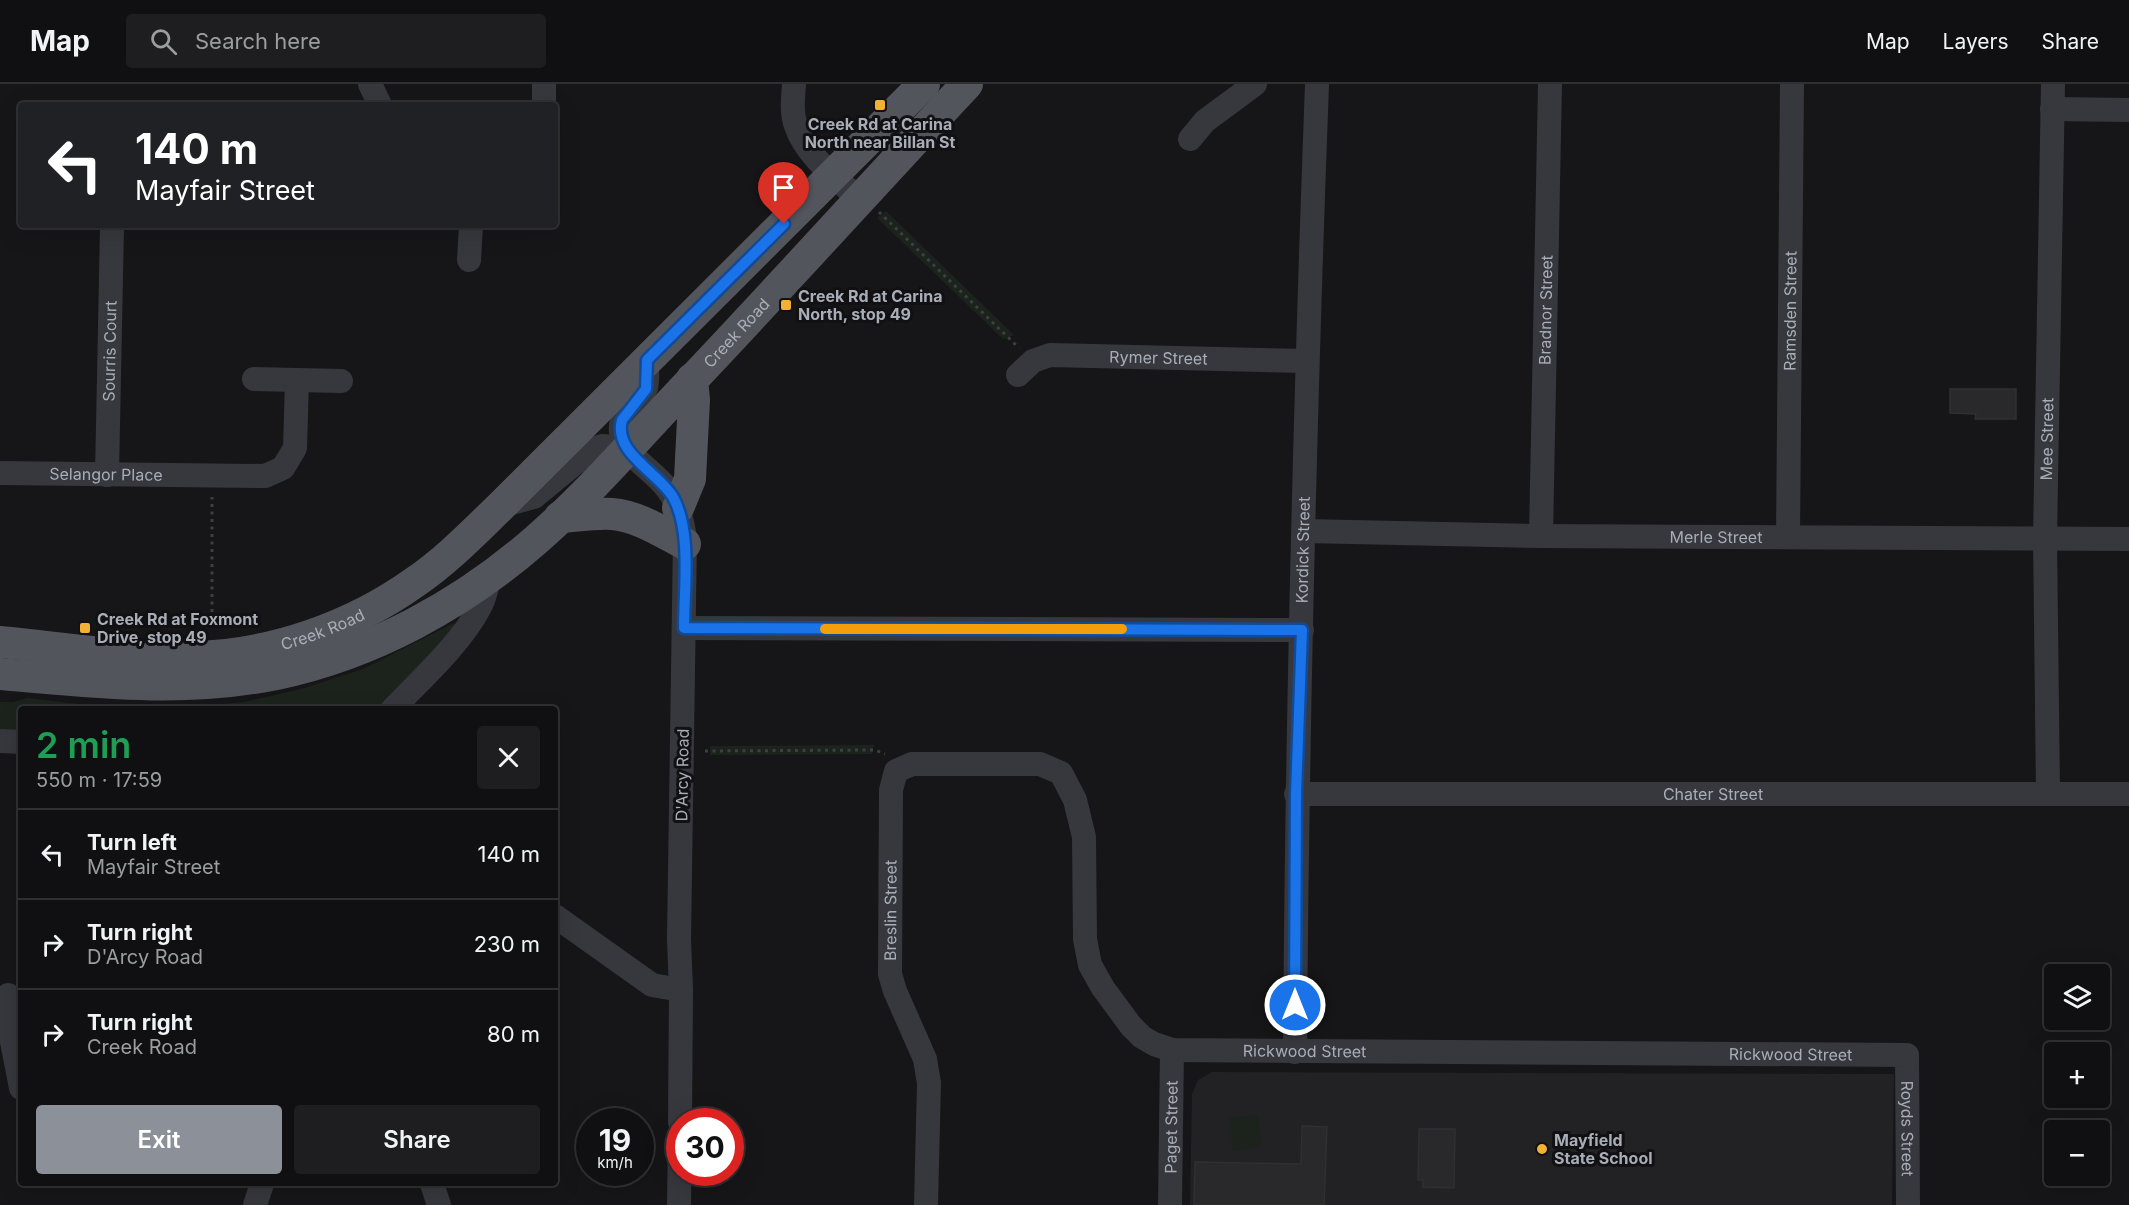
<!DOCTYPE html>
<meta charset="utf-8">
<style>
body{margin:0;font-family:Inter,sans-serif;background:#1e1e20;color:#f1f3f6;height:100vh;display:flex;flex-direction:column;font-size:22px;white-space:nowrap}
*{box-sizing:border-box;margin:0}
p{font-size:20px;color:#9c9d9f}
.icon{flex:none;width:33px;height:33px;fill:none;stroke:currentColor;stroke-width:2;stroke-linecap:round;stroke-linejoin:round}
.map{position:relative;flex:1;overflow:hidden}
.details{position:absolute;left:18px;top:622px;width:540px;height:480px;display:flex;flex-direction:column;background:#101012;border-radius:6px;box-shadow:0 6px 24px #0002,0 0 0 2px #303032}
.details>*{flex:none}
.guide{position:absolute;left:18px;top:18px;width:540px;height:126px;border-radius:6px;box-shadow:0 6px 24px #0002,0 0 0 2px #303032;background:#202124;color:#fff;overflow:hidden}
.controls{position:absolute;left:2044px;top:880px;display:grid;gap:12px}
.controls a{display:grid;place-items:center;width:66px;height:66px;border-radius:6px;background:#101012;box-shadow:0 6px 24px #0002,0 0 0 2px #303032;font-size:30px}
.speed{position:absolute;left:576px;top:1024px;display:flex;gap:12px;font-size:30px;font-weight:700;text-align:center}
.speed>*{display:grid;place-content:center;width:78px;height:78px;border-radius:50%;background:#101012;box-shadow:0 6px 24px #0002,0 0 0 2px #303032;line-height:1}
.speed small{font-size:15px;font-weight:400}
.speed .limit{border:9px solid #d22;background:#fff;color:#111}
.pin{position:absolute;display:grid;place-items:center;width:51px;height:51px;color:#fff;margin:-62px -26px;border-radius:50% 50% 50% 0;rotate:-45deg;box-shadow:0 0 6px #0007}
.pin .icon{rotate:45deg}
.me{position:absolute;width:66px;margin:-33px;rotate:0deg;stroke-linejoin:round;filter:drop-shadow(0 0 4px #0008)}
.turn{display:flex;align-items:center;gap:21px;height:126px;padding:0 18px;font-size:27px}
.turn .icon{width:78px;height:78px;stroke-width:2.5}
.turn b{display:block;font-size:42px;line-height:51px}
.round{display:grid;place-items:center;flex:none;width:63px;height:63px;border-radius:6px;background:#1e1e20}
.summary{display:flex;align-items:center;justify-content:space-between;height:102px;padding:0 18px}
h1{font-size:36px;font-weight:600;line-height:45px;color:#1e9e55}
.button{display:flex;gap:12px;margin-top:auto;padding:12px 18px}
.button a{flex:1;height:69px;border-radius:6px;background:#8c9099;color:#fff;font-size:24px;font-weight:600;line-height:69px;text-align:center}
.button a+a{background:#1e1e20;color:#f1f3f6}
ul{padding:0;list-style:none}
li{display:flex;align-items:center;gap:18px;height:90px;padding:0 18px;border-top:2px solid #303032}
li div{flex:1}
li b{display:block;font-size:22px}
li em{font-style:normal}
header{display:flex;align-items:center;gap:36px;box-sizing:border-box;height:84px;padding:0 30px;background:#101012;border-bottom:2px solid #303032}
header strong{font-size:28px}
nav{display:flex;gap:33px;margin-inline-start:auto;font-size:21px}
.search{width:420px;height:54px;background:#1e1e20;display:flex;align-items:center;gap:15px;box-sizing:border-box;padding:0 21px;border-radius:6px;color:#9c9d9f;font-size:22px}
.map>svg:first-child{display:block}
</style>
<header>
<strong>Map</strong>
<div class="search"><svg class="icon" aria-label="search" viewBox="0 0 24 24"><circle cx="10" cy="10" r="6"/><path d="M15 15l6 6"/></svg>Search here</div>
<nav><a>Map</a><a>Layers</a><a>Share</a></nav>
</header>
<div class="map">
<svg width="2129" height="1121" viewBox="0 0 2129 1121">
<rect width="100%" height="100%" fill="#161618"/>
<!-- built -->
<polygon fill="#222225" points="1212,988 1894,990 1892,1121 1190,1121 1192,1010 1198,996"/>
<!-- green -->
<g fill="#1c231d">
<polygon points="886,127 1014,251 1003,255 877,134"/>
<polygon points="454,539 456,542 378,625 21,626 21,648 0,647 0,618 13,618 28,614 102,623 184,624 244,618 301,605 363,585"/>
<polygon points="874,661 872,670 710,671 710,662"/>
<polygon points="1258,1031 1262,1063 1233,1067 1229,1034"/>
</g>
<!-- building -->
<g fill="#29292c" stroke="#303034" stroke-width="1.5">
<polygon points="1950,305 2016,305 2016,335 1975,335 1976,330 1950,329"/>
<polygon points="1302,1042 1327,1043 1324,1121 1194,1121 1195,1078 1301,1080"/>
<polygon points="1419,1045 1455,1045 1454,1104 1423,1103 1423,1096 1418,1096"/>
</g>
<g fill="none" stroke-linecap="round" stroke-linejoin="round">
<!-- path -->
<g stroke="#3d3f44" stroke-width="3" stroke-dasharray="3 4.5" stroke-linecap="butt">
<polyline points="879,128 1019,264"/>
<polyline points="212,543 212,413"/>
<polyline points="705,667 875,666 885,670"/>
</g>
<!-- minor -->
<g stroke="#37383d" stroke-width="24">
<polyline points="370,0 380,21"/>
<path d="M794 0C793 14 791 29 796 42 806 72 838 95 860 116"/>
<polyline points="544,21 544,0"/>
<polyline points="2052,25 2129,26"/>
<polyline points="1190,55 1205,37 1255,0"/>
<polyline points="469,176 471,141"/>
<path d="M647 276C647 284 648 295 646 304 641 319 618 329 621 348 625 372 650 384 664 401 677 416 682 434 685 453L679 855 681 906 680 1038"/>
<path id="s1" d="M1018 291 1033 277 1050 271 1306 277"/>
<polyline points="254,295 341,297"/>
<path id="s2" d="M0 389 265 392 283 384 295 364 297 296"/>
<path id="s3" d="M107 391 112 143"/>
<polyline points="501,422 534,413 591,366 602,362 627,364"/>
<path id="s4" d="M1304 447 1541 452 2129 455"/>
<path id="s5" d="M1541 452 1550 0"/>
<path id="s6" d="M1788 453 1792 0"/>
<polyline points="684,544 1302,546"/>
<path d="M392 626C421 595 460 561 480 523 485 514 487 502 490 492"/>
<polyline points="0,657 21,658"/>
<path id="s7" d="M2048 709 2045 454 2053 0"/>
<path id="s8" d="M1296 710H2129"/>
<polyline points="555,832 652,901 681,906"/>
<polyline points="8,911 9,942 21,1004"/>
<path id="s9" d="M1295 968C1297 645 1305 322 1317 0"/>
<polyline points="432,1100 439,1121"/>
<polyline points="255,1121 262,1100"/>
<polyline points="679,1121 680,1053"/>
<path id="s10" d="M926 1121 929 999 925 975 895 907 890 890 891 706 896 687 912 680H1040L1061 689 1075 716 1084 753 1085 855 1090 881 1103 904 1131 942 1142 953 1154 960 1172 966 1907 971 1908 1121"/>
<path id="s11" d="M1170 1121 1172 966"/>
</g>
<!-- major -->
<g stroke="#53555c" stroke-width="32">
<polyline points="678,424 690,395 694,316 692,295"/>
<path d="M560 433C577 432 595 429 612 430 638 432 662 448 685 460"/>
<path id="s12" d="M0 558C64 564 130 575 195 573 272 571 352 543 415 498 446 477 473 449 500 423L924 0"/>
<path id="s13" d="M0 590C93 598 184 609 276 590 372 570 463 520 536 456 592 407 641 349 692 296 785 198 875 98 967 0"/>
</g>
</g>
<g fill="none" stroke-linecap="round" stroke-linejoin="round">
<defs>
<path id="route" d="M784 140 647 276 646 305 622 336C613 369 658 388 673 413 692 447 684 505 684 544L1302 546 1296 710 1295 921"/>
</defs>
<!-- route casing -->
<use href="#route" stroke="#114b97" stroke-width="15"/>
<!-- route -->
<use href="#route" stroke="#1a73e8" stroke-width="10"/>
<!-- slow -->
<polyline stroke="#f59e0b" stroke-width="10" points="825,545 1122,545"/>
</g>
<!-- markers -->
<g fill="#f2b134" stroke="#111113" stroke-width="2">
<rect x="874" y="15" width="12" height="12" rx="3"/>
<rect x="780" y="215" width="12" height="12" rx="3"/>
<rect x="79" y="538" width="12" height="12" rx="3"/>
<circle cx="1542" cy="1065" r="6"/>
</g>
<g text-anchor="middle" stroke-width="6" stroke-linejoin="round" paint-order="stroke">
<!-- poi labels -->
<g font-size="16" font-weight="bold" fill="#a8adb8" stroke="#111113" text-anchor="start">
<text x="880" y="46" text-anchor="middle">Creek Rd at Carina<tspan x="880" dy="18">North near Billan St</tspan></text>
<text x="798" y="218">Creek Rd at Carina<tspan x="798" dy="18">North, stop 49</tspan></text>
<text x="97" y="541">Creek Rd at Foxmont<tspan x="97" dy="18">Drive, stop 49</tspan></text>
<text x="1554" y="1062">Mayfield<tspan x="1554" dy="18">State School</tspan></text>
</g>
<!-- street labels -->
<g font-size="16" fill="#a8adb8" stroke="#111113">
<text dy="6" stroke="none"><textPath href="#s5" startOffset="226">Bradnor Street</textPath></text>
<text dy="6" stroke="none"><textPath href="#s6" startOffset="226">Ramsden Street</textPath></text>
<text dy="6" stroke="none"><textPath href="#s13" startOffset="861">Creek Road</textPath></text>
<text dy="6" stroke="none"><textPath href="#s3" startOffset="124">Sourris Court</textPath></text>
<text dy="6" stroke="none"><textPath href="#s1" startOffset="147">Rymer Street</textPath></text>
<text dy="6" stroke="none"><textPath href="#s7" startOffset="354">Mee Street</textPath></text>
<text dy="6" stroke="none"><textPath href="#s2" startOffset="106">Selangor Place</textPath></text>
<text dy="6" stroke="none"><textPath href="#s4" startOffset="412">Merle Street</textPath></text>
<text dy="6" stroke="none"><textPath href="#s9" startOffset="502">Kordick Street</textPath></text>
<text dy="6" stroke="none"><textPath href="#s12" startOffset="327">Creek Road</textPath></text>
<text transform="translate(682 691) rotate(-89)" y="6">D'Arcy Road</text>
<text dy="6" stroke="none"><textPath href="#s8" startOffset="417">Chater Street</textPath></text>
<text dy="6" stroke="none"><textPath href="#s10" startOffset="302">Breslin Street</textPath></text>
<text dy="6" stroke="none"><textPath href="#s10" startOffset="1062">Rickwood Street</textPath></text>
<text dy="6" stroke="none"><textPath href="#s10" startOffset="1548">Rickwood Street</textPath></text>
<text dy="6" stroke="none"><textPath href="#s11" startOffset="78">Paget Street</textPath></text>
<text dy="6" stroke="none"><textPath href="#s10" startOffset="1738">Royds Street</textPath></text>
</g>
</g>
</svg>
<div class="controls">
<a><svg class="icon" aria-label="layers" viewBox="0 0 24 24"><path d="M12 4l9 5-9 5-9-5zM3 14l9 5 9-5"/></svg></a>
<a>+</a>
<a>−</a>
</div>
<div class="speed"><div>19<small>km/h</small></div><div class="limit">30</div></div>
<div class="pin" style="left:784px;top:140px;background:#d93025"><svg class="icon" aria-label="arrive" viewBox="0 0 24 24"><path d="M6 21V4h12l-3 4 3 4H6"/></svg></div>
<svg class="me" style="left:1295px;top:921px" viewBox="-20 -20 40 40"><circle r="17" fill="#1a73e8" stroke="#fff" stroke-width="3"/><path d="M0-11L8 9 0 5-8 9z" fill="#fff"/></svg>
<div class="guide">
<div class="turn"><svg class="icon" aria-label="left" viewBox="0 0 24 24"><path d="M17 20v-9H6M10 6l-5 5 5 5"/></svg><div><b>140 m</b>Mayfair Street</div></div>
</div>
<section class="details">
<div class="summary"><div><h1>2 min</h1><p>550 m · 17:59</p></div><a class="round"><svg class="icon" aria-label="close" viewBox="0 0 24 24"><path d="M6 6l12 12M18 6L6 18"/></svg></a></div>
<ul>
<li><svg class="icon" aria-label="left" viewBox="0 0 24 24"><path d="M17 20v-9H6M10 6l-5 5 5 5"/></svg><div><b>Turn left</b><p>Mayfair Street</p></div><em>140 m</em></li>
<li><svg class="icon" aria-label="right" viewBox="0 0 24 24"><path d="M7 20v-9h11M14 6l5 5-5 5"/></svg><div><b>Turn right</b><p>D'Arcy Road</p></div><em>230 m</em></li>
<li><svg class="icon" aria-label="right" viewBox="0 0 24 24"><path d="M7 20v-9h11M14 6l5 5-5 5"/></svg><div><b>Turn right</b><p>Creek Road</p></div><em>80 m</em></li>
</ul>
<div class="button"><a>Exit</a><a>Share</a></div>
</section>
</div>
